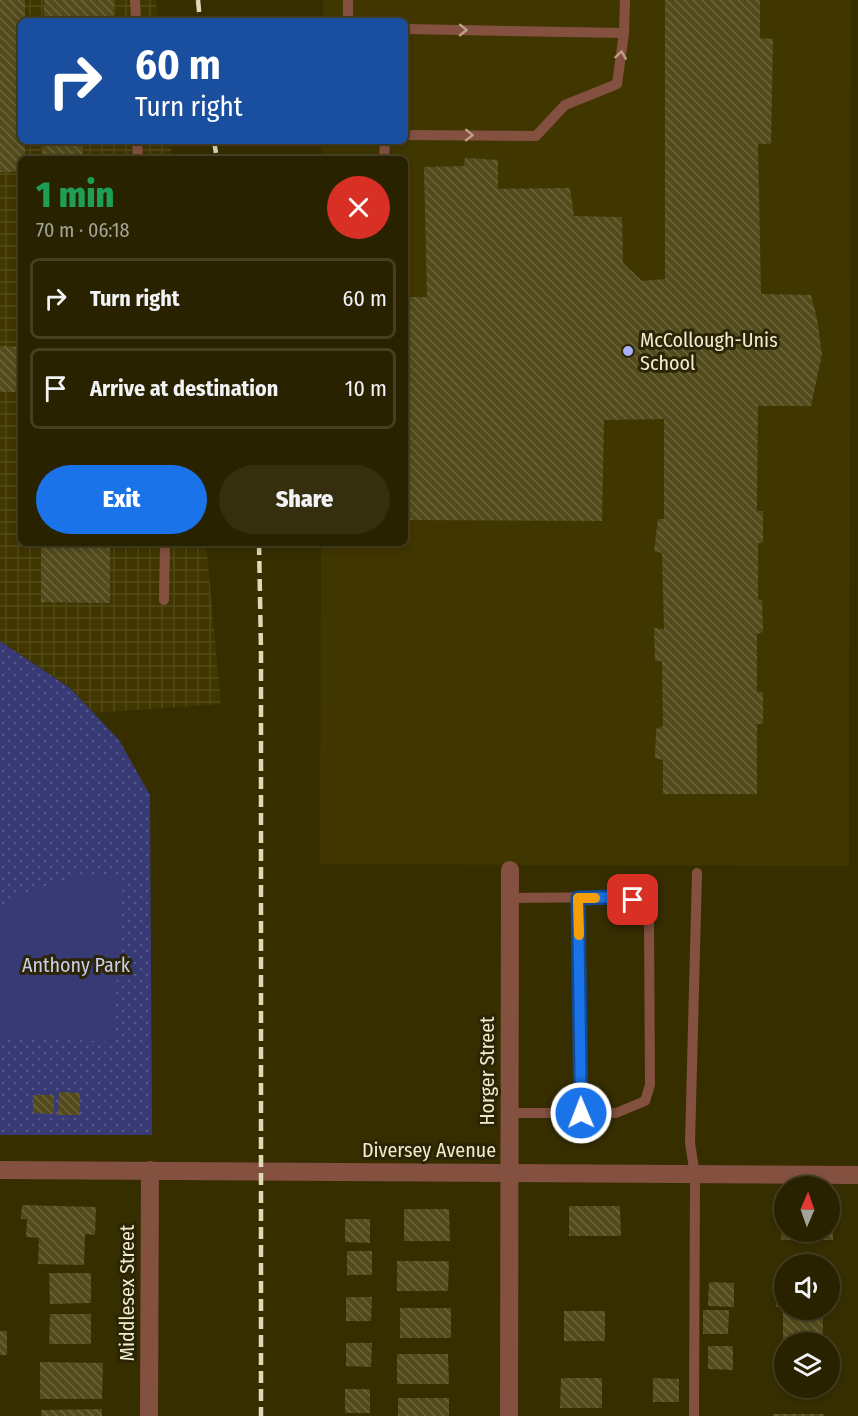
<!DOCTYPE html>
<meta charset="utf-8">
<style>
body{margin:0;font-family:"Fira Sans Condensed",sans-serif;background:#352f0f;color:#f1f3f6;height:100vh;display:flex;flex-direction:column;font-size:22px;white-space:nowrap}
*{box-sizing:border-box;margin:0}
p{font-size:20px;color:#a5a499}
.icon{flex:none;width:33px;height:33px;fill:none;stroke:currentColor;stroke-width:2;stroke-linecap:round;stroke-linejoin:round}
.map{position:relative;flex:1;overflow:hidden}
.drawer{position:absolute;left:18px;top:156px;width:390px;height:390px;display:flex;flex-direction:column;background:#292200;border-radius:9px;box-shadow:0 3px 9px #0003,0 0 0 2px #453f22}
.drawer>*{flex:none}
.banner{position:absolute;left:18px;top:18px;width:390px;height:126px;border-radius:9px;box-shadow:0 3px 9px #0003,0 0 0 2px #453f22;background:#1a4fa0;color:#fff;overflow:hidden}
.needle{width:39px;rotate:2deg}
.buttons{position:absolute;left:774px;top:1176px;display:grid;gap:12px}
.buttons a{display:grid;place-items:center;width:66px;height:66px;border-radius:50%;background:#292200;box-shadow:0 3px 9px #0003,0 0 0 2px #453f22;font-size:30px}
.pin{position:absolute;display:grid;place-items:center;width:51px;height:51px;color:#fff;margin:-26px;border-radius:12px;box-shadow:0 3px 9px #0006}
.me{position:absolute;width:66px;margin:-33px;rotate:359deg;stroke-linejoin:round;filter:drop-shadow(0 0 4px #0008)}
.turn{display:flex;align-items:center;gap:21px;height:126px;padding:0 18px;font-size:27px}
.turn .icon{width:78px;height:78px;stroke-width:2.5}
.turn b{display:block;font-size:42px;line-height:51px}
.round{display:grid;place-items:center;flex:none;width:63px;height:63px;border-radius:32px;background:#352f0f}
.head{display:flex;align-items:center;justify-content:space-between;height:102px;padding:0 18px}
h1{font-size:36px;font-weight:800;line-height:45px;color:#1e9e55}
.button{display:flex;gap:12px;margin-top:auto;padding:12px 18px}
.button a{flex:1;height:69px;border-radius:36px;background:#1a73e8;color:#fff;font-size:24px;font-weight:800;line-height:69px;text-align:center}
.button a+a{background:#352f0f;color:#f1f3f6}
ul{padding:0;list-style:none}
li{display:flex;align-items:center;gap:18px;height:81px;margin:0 12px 9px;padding:0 6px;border:3px solid #453f22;border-radius:9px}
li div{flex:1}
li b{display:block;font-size:22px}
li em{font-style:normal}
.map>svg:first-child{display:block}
</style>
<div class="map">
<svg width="858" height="1416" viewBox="0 0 858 1416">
<defs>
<pattern id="industrial-grid" width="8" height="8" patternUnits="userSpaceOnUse" patternTransform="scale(1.5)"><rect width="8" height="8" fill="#403600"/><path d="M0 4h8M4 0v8" fill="none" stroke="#534a18"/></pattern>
<pattern id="park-dots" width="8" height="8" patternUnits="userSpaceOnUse" patternTransform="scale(1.5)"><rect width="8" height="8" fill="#373a75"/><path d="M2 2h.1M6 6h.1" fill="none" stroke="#545788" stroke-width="1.8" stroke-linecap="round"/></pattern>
<pattern id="building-back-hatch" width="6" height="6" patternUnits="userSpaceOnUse" patternTransform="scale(1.5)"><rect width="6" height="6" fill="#544b1d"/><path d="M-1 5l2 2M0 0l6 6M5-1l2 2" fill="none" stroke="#6d653d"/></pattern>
</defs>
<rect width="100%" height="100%" fill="#372e00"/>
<!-- built -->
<polygon fill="#403600" points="323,0 851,0 849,866 320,864 321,543 405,543 405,159 322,159 322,141 405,141 405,21 323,21"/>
<!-- industrial -->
<polygon fill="url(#industrial-grid)" points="0,0 156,0 158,21 21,21 21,141 170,141 172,159 21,159 21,543 206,543 221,704 94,713 70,687 0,641"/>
<!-- park -->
<polygon fill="url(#park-dots)" points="0,641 70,688 119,740 150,795 152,1135 0,1135"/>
<!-- pitch -->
<polygon fill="#373a75" points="84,876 123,879 113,1042 0,1036 0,913 14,899 50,884"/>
<!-- building -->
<g fill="url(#building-back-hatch)">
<polygon points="0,0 25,0 25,21 21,21 21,141 25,141 25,159 21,159 21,172 0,172"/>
<polygon points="44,0 114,0 113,21 44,21"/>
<polygon points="665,0 760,0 760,38 773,39 771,144 758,144 761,294 811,295 817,319 822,354 811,406 758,406 757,511 763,511 763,543 758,543 758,599 762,600 763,632 757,634 757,692 763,692 763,724 757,724 757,794 663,794 663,760 655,758 656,729 663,726 662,661 655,661 654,628 664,629 662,553 654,551 658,519 664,519 664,419 604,420 602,521 405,520 405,297 427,297 424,167 464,166 465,158 498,160 498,189 570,188 574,216 622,217 623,263 642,281 665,279"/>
<rect x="43" y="141" width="40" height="18"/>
<polygon points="0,346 21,347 21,392 0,392"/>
<polygon points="41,543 110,543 110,603 41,602"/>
<polygon points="59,1092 80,1093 80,1115 58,1115"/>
<polygon points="33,1095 54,1095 54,1114 33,1113"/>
<polygon points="22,1205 96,1207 95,1235 85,1234 84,1265 38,1264 39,1238 26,1237 27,1219 21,1219"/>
<polygon points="569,1206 620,1206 621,1236 569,1236"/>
<polygon points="404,1209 449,1209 450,1241 404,1241"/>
<polygon points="781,1210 784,1210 784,1232 830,1232 830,1210 833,1210 833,1240 781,1240"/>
<polygon points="345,1219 370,1219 370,1243 345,1242"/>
<rect x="347" y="1251" width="25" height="24"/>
<polygon points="397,1261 449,1261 448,1291 397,1291"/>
<polygon points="49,1273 91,1273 91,1303 50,1304"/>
<rect x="776" y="1277" width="8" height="30"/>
<polygon points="709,1282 734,1283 734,1307 708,1306"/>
<polygon points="346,1297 372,1297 371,1321 346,1321"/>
<rect x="400" y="1308" width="51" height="30"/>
<polygon points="703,1310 729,1310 728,1334 703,1334"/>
<rect x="564" y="1311" width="41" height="30"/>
<rect x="783" y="1312" width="40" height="30"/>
<polygon points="50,1314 91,1314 91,1344 49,1344"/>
<rect x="0" y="1331" width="7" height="24"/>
<polygon points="346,1343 372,1343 371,1367 346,1366"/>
<polygon points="708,1346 733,1346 733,1370 708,1369"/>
<rect x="781" y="1346" width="3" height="30"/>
<polygon points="397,1354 448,1354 449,1384 397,1384"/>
<polygon points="40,1362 103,1363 102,1399 40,1399"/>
<polygon points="561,1378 602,1378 602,1408 560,1408"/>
<polygon points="653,1378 679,1379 679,1402 653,1402"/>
<rect x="345" y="1389" width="25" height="24"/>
<rect x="398" y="1398" width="51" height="18"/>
<polygon points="102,1409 102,1416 41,1416 41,1410"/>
<rect x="773" y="1414" width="51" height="2"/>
</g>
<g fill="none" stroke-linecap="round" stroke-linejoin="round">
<!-- service -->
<g stroke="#845141" stroke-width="10">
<polyline points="135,0 136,21"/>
<polyline points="348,21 348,0"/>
<polyline points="405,29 624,33 625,0"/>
<polyline points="405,135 536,136 565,105 617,84 624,33"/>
<polyline points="137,141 138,159"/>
<polyline points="384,159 385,141"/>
<polyline points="164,600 165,543"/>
<polyline points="578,898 581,1113"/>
<path d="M509 1113H616L645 1101 650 1085 649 920C641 908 635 901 621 897L510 898"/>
<polyline points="694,1416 695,1175 690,1143 697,873"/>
</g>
<!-- minor -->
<g stroke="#845141" stroke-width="18">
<polyline points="0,1170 858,1175"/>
<polyline points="149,1416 150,1170"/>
<polyline points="509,1416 510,870"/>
</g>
<!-- rail -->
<g stroke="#ded8b8" stroke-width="4.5" stroke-dasharray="12 6" stroke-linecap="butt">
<polyline points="198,0 200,21"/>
<polyline points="214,141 217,159"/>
<polyline points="259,543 261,650 261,1416"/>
</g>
</g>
<!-- one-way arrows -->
<defs><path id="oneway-chevron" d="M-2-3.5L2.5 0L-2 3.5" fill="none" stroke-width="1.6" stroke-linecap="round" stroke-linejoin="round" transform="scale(1.5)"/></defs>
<g stroke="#bc9f88">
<use href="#oneway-chevron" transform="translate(463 30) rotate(1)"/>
<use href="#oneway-chevron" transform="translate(621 55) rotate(-82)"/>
<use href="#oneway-chevron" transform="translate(469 135) rotate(1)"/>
</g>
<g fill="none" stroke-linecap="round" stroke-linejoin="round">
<defs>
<polyline id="route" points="581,1113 578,898 621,897 633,900"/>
</defs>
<!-- route casing -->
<use href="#route" stroke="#114b97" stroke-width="15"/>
<!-- route -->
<use href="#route" stroke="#1a73e8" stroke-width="10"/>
<!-- slow -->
<polyline stroke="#f59e0b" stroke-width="10" points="579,935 578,898 595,898"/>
</g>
<!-- markers -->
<circle fill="#a7b1fc" stroke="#2b2506" stroke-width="2" cx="628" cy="351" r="6"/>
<g text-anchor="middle" stroke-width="6" stroke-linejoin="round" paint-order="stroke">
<!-- poi labels -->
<g font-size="20" fill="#f3edcf" stroke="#2b2506" text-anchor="start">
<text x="640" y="347">McCollough-Unis<tspan x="640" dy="23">School</tspan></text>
</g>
<!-- park labels -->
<g font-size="20" fill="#c8cde8" stroke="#2b2506">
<text x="76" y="972">Anthony Park</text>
</g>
<!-- street labels -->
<g font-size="20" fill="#f3edcf" stroke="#2b2506">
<text transform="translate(487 1071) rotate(-90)" y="7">Horger Street</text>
<text x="429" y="1157">Diversey Avenue</text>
<text transform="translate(127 1293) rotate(-90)" y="7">Middlesex Street</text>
</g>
</g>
</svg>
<div class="buttons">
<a><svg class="needle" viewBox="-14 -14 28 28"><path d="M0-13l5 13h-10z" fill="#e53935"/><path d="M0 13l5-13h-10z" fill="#a5a499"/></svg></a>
<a><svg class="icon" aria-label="sound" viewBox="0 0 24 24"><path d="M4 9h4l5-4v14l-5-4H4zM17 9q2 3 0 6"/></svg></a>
<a><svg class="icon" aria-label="layers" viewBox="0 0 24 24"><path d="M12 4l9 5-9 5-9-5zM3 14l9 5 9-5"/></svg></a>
</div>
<div class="pin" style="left:633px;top:900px;background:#d93025"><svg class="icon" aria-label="arrive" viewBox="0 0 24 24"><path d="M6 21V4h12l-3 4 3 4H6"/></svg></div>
<svg class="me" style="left:581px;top:1113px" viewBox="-20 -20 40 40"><circle r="17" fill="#1a73e8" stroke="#fff" stroke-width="3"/><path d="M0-11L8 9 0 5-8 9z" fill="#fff"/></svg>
<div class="banner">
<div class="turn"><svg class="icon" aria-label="right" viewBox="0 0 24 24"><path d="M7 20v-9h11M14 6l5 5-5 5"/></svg><div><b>60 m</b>Turn right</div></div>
</div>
<section class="drawer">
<div class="head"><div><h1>1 min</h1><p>70 m · 06:18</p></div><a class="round" style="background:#d93025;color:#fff"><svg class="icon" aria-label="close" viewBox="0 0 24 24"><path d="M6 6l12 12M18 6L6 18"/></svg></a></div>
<ul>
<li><svg class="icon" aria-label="right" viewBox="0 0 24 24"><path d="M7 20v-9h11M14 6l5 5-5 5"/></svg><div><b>Turn right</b></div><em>60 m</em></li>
<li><svg class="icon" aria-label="arrive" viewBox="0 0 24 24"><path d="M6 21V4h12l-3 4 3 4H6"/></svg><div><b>Arrive at destination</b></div><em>10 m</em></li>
</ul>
<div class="button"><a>Exit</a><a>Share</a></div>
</section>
</div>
